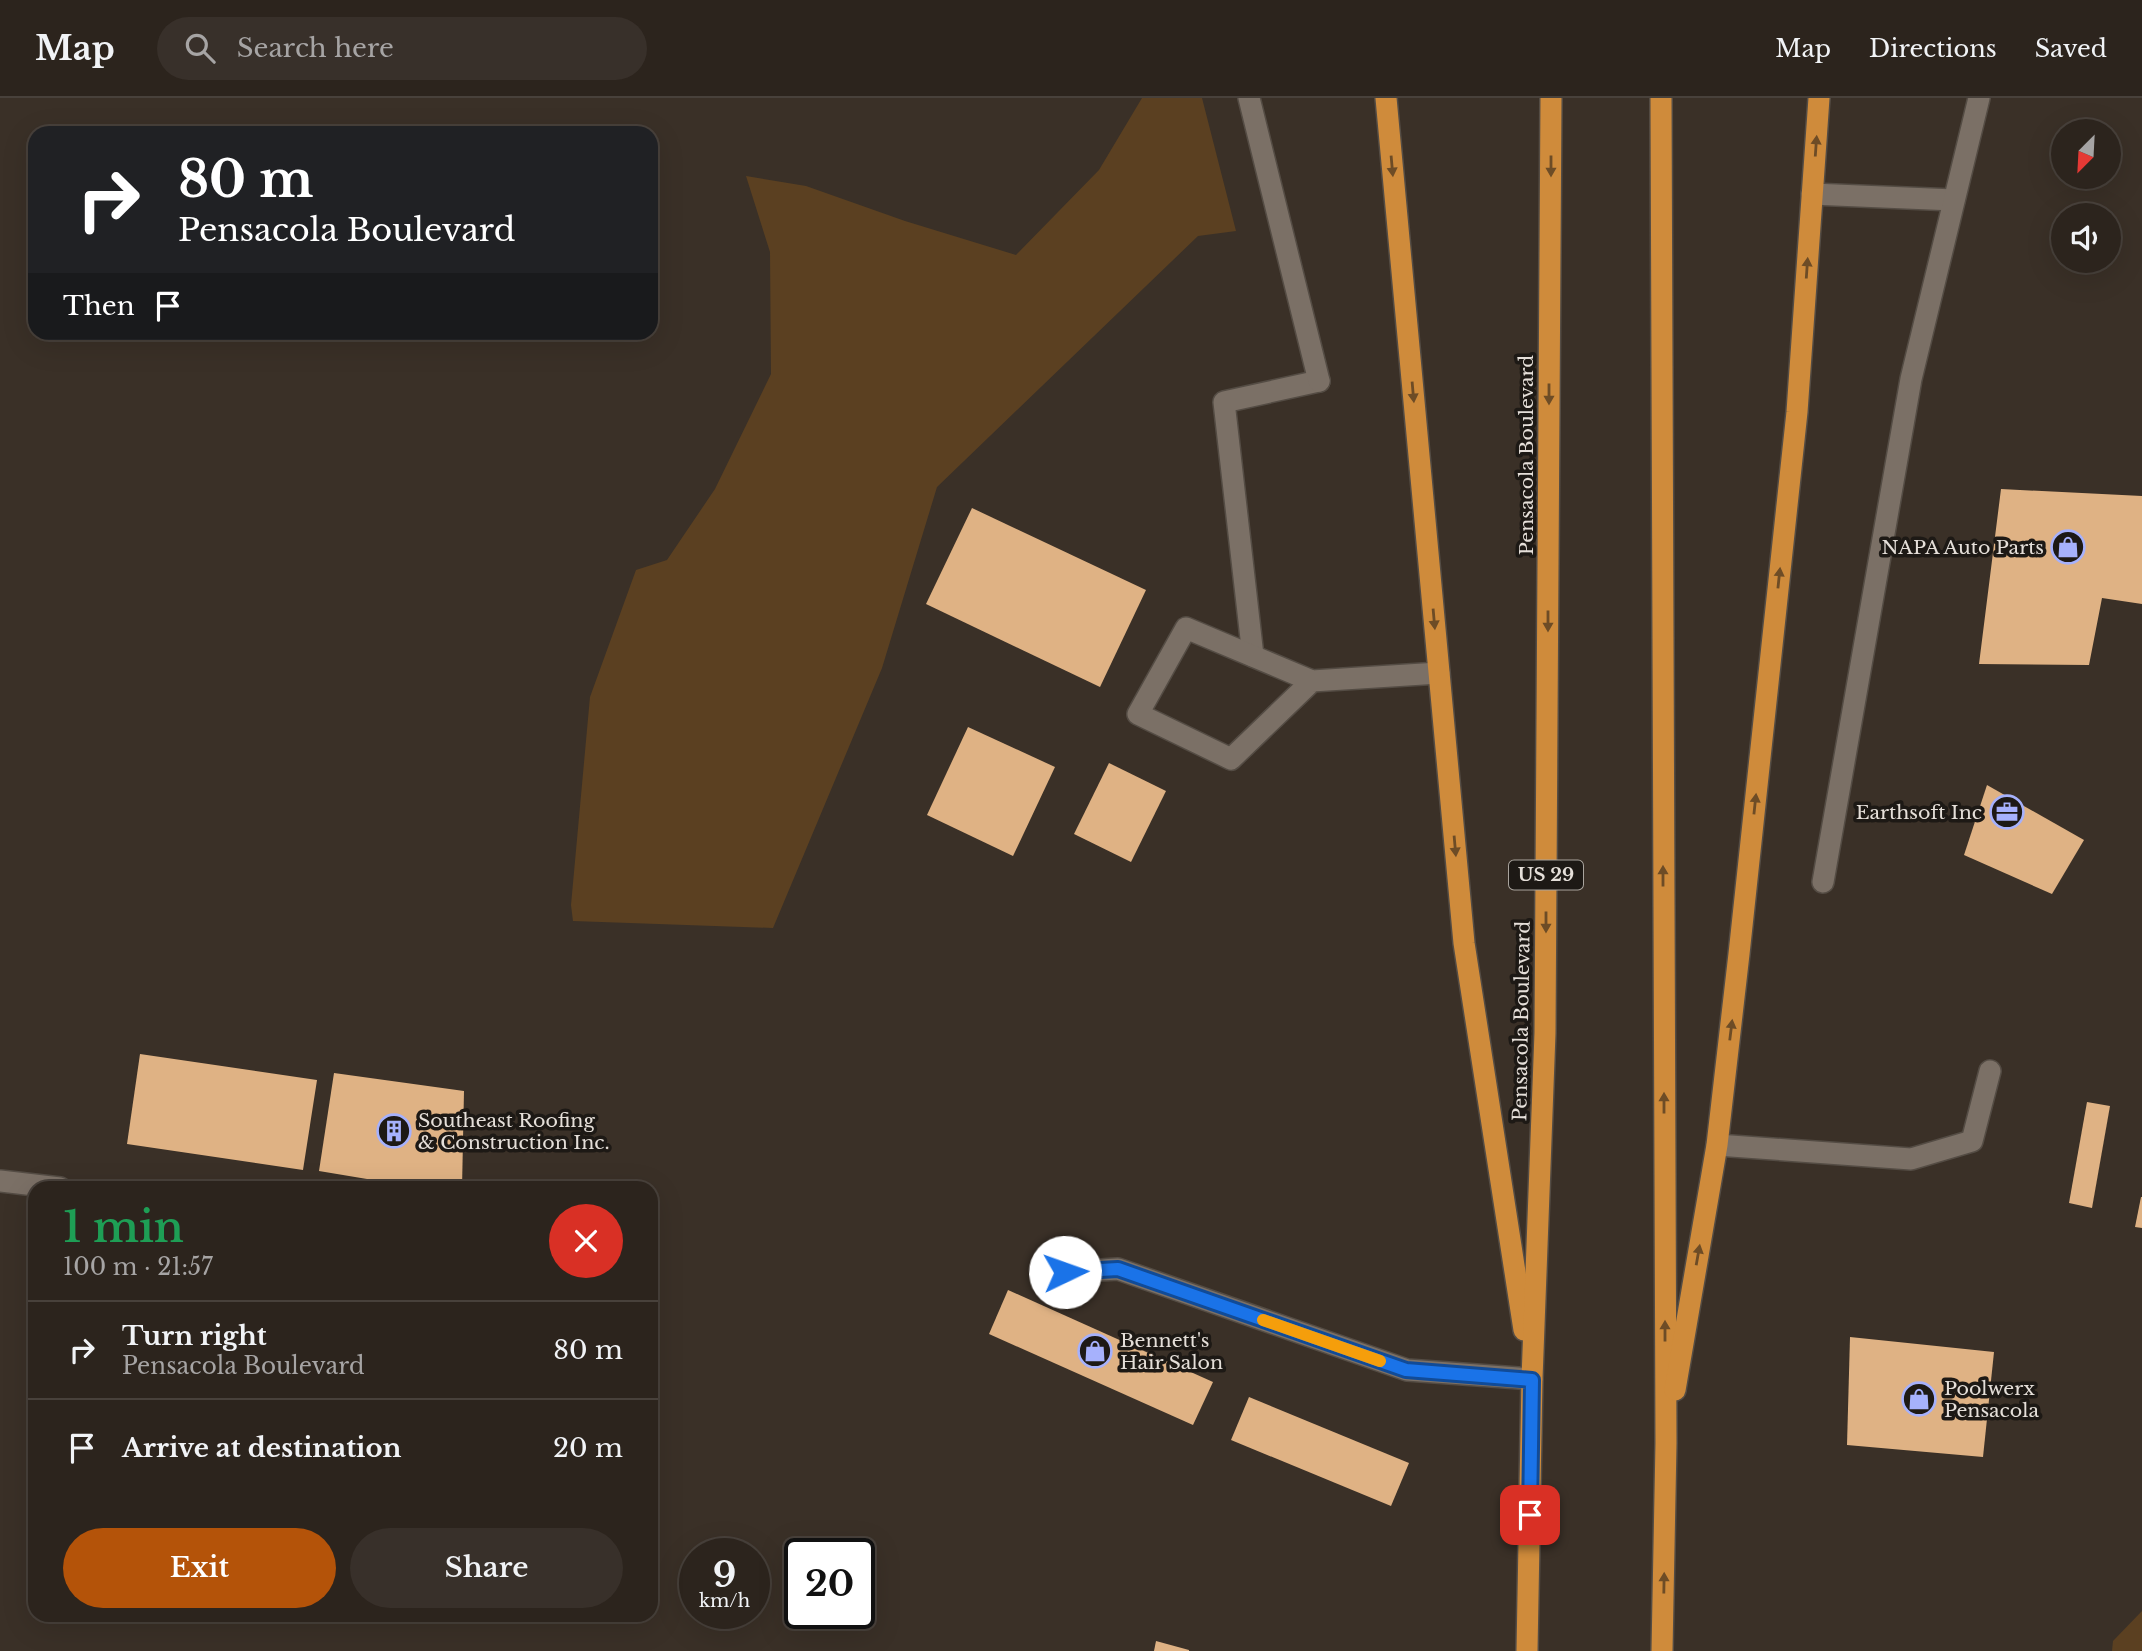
<!DOCTYPE html>
<meta charset="utf-8">
<style>
body{margin:0;font-family:"Libre Baskerville",serif;background:#38302a;color:#f1f3f6;height:100vh;display:flex;flex-direction:column;font-size:26px;white-space:nowrap}
*{box-sizing:border-box;margin:0}
p{font-size:23px;color:#a6a4a4}
.icon{flex:none;width:38px;height:38px;fill:none;stroke:currentColor;stroke-width:2;stroke-linecap:round;stroke-linejoin:round}
.map{position:relative;flex:1;overflow:hidden}
.details{position:absolute;left:28px;top:1083px;width:630px;height:441px;display:flex;flex-direction:column;background:#2c241d;border-radius:21px;box-shadow:0 7px 28px #0002,0 0 0 2px #48413b}
.details>*{flex:none}
.guide{position:absolute;left:28px;top:28px;width:630px;height:214px;border-radius:21px;box-shadow:0 7px 28px #0002,0 0 0 2px #48413b;background:#202124;color:#fff;overflow:hidden}
.needle{width:46px;rotate:204deg}
.controls{position:absolute;left:2051px;top:21px;display:grid;gap:14px}
.controls a{display:grid;place-items:center;width:70px;height:70px;border-radius:50%;background:#2c241d;box-shadow:0 7px 28px #0002,0 0 0 2px #48413b;font-size:35px}
.speed{position:absolute;left:679px;top:1440px;display:flex;gap:14px;font-size:35px;font-weight:700;text-align:center}
.speed>*{display:grid;place-content:center;width:91px;height:91px;border-radius:50%;background:#2c241d;box-shadow:0 7px 28px #0002,0 0 0 2px #48413b;line-height:1}
.speed small{font-size:18px;font-weight:400}
.speed .limit{border:4px solid #111;border-radius:10px;background:#fff;color:#111}
.pin{position:absolute;display:grid;place-items:center;width:60px;height:60px;color:#fff;margin:-30px;border-radius:14px;box-shadow:0 4px 10px #0006}
.me{position:absolute;width:77px;margin:-38px;rotate:87deg;stroke-linejoin:round;filter:drop-shadow(0 0 5px #0008)}
.turn{display:flex;align-items:center;gap:24px;height:147px;padding:0 35px;font-size:32px}
.turn .icon{width:91px;height:91px;stroke-width:2.5}
.turn b{display:block;font-size:49px;line-height:60px}
.then{display:flex;align-items:center;height:66px;padding:0 35px;background:#0003;gap:14px;font-size:26px}
.round{display:grid;place-items:center;flex:none;width:74px;height:74px;border-radius:37px;background:#38302a}
.overview{display:flex;align-items:center;justify-content:space-between;height:119px;padding:0 35px}
h1{font-size:42px;font-weight:600;line-height:52px;color:#1e9e55}
.cta{display:flex;gap:14px;margin-top:auto;padding:14px 35px}
.cta a{flex:1;height:80px;border-radius:42px;background:#b45309;color:#fff;font-size:28px;font-weight:600;line-height:80px;text-align:center}
.cta a+a{background:#38302a;color:#f1f3f6}
ul{padding:0;list-style:none}
li{display:flex;align-items:center;gap:21px;height:98px;padding:0 35px;border-top:2px solid #48413b}
li div{flex:1}
li b{display:block;font-size:26px}
li em{font-style:normal}
header{display:flex;align-items:center;gap:42px;box-sizing:border-box;height:98px;padding:0 35px;background:#2c241d;border-bottom:2px solid #48413b}
header strong{font-size:33px}
nav{display:flex;gap:38px;margin-inline-start:auto;font-size:24px}
.search{width:490px;height:63px;background:#38302a;display:flex;align-items:center;gap:18px;box-sizing:border-box;padding:0 24px;border-radius:38px;color:#a6a4a4;font-size:26px}
.map>svg:first-child{display:block}
</style>
<header>
<strong>Map</strong>
<div class="search"><svg class="icon" aria-label="search" viewBox="0 0 24 24"><circle cx="10" cy="10" r="6"/><path d="M15 15l6 6"/></svg>Search here</div>
<nav><a>Map</a><a>Directions</a><a>Saved</a></nav>
</header>
<div class="map">
<svg width="2142" height="1553" viewBox="0 0 2142 1553">
<rect width="100%" height="100%" fill="#3a3027"/>
<!-- green -->
<g fill="#5b4021">
<polygon points="1142,0 1202,0 1236,133 1198,138 937,389 882,570 773,830 573,823 571,807 590,599 636,472 667,462 715,391 771,276 770,154 746,78 806,88 905,123 1016,157 1099,72"/>
<polygon points="2142,1513 2142,1553 2112,1553 2113,1543"/>
</g>
<!-- building -->
<g fill="#dfb284">
<polygon points="2001,391 2142,398 2142,506 2102,500 2089,567 1979,566"/>
<polygon points="972,410 1146,492 1100,589 926,506"/>
<polygon points="968,629 1055,669 1013,758 927,717"/>
<polygon points="1109,665 1166,693 1131,764 1074,736"/>
<polygon points="1987,687 2084,742 2052,796 1964,757"/>
<polygon points="140,956 317,982 303,1072 127,1046"/>
<polygon points="334,975 464,993 462,1090 421,1090 319,1073"/>
<polygon points="2087,1004 2110,1008 2092,1110 2069,1105"/>
<polygon points="2141,1099 2142,1099 2142,1130 2135,1129"/>
<polygon points="1008,1192 1213,1284 1193,1327 989,1236"/>
<polygon points="1850,1239 1994,1254 1983,1359 1847,1347"/>
<polygon points="1249,1299 1409,1365 1391,1408 1231,1342"/>
<polygon points="1156,1543 1189,1552 1189,1553 1154,1553"/>
</g>
<g fill="none" stroke-linecap="round" stroke-linejoin="round">
<defs>
<g id="lane">
<polyline points="1812,96 1954,102"/>
<polyline points="1253,558 1224,304 1319,283"/>
<polyline points="1312,583 1231,661 1138,616 1186,530 1312,583 1439,575"/>
<polyline points="1823,784 1911,281 1979,0"/>
<polyline points="1717,1047 1911,1061 1972,1043 1990,973"/>
<polyline points="0,1083 60,1090"/>
<polyline points="1065,1174 1118,1171 1407,1272 1532,1281"/>
</g>
<polyline id="street" points="1249,0 1319,283"/>
<g id="highway">
<polyline points="1386,0 1464,845 1524,1232"/>
<polyline points="1661,0 1666,1345 1662,1553"/>
<polyline points="1675,1292 1717,1047 1739,856 1797,314 1819,0"/>
<polyline points="1527,1553 1532,1281 1545,935 1551,0"/>
</g>
</defs>
<!-- lane casing -->
<use href="#lane" stroke="#544c44" stroke-width="24"/>
<!-- street casing -->
<use href="#street" stroke="#544c44" stroke-width="24"/>
<!-- highway casing -->
<use href="#highway" stroke="#544c44" stroke-width="24"/>
<!-- lane -->
<use href="#lane" stroke="#7b7066" stroke-width="21"/>
<!-- street -->
<use href="#street" stroke="#7b7066" stroke-width="21"/>
<!-- highway -->
<use href="#highway" stroke="#cf8b3b" stroke-width="21"/>
</g>
<!-- one-way arrows -->
<defs><path id="oneway-solid" d="M-6-.8H1V-3.2L6.5 0L1 3.2V.8H-6Z" transform="scale(1.75)"/></defs>
<g fill="#6d4c26">
<use href="#oneway-solid" transform="translate(1816 48) rotate(-86)"/>
<use href="#oneway-solid" transform="translate(1392 68) rotate(85)"/>
<use href="#oneway-solid" transform="translate(1551 68) rotate(90)"/>
<use href="#oneway-solid" transform="translate(1807 170) rotate(-86)"/>
<use href="#oneway-solid" transform="translate(1413 294) rotate(85)"/>
<use href="#oneway-solid" transform="translate(1549 296) rotate(90)"/>
<use href="#oneway-solid" transform="translate(1779 480) rotate(-84)"/>
<use href="#oneway-solid" transform="translate(1434 521) rotate(85)"/>
<use href="#oneway-solid" transform="translate(1548 523) rotate(90)"/>
<use href="#oneway-solid" transform="translate(1755 706) rotate(-84)"/>
<use href="#oneway-solid" transform="translate(1455 748) rotate(85)"/>
<use href="#oneway-solid" transform="translate(1663 778) rotate(-90)"/>
<use href="#oneway-solid" transform="translate(1546 824) rotate(90)"/>
<use href="#oneway-solid" transform="translate(1731 932) rotate(-83)"/>
<use href="#oneway-solid" transform="translate(1664 1005) rotate(-90)"/>
<use href="#oneway-solid" transform="translate(1698 1157) rotate(-80)"/>
<use href="#oneway-solid" transform="translate(1665 1233) rotate(-90)"/>
<use href="#oneway-solid" transform="translate(1664 1485) rotate(-89)"/>
</g>
<g fill="none" stroke-linecap="round" stroke-linejoin="round">
<defs>
<polyline id="route" points="1065,1174 1118,1171 1406,1272 1532,1282 1530,1417"/>
</defs>
<!-- route casing -->
<use href="#route" stroke="#114b97" stroke-width="18"/>
<!-- route -->
<use href="#route" stroke="#1a73e8" stroke-width="12"/>
<!-- slow -->
<polyline stroke="#f59e0b" stroke-width="12" points="1263,1222 1380,1263"/>
</g>
<!-- icons -->
<defs>
<symbol id="shop-ring" viewBox="-11 -11 22 22"><circle r="9.5" fill="#1d1915" stroke="#a6b1fc" stroke-width="1.5"/><path d="M-5-2.5h2.3a2.7 3.5 0 0 1 5.4 0H5L5.5 6h-11ZM-1.5-2.5h3a1.5 2.3 0 0 0-3 0Z" fill="#a6b1fc"/></symbol>
<symbol id="office-ring" viewBox="-11 -11 22 22"><circle r="9.5" fill="#1d1915" stroke="#a6b1fc" stroke-width="1.5"/><path d="M-6-3h4V-5.5h4V-3h4V5H-6ZM-1-4.5V-3h2v-1.5ZM-6 0V1H6V0Z" fill="#a6b1fc"/></symbol>
<symbol id="building-ring" viewBox="-11 -11 22 22"><circle r="9.5" fill="#1d1915" stroke="#a6b1fc" stroke-width="1.5"/><path d="M-4-6H4V6H1V3H-1V6H-4ZM-2.5-4.3h1.7v1.8h-1.7ZM.8-4.3h1.7v1.8H.8ZM-2.5-1h1.7V.8h-1.7ZM.8-1h1.7V.8H.8Z" fill="#a6b1fc"/></symbol>
</defs>
<g fill-rule="evenodd">
<use href="#shop-ring" x="2049" y="430" width="38" height="38"/>
<use href="#office-ring" x="1988" y="695" width="38" height="38"/>
<use href="#building-ring" x="375" y="1014" width="38" height="38"/>
<use href="#shop-ring" x="1076" y="1234" width="38" height="38"/>
<use href="#shop-ring" x="1900" y="1282" width="38" height="38"/>
</g>
<g text-anchor="middle" stroke-width="7" stroke-linejoin="round" paint-order="stroke">
<!-- shield labels -->
<rect fill="#1d1915" stroke="#a9a49e" stroke-width="2" x="1509" y="762.5" width="74" height="29" rx="5"/>
<g font-size="18" font-weight="bold" fill="#e5dfd9">
<text x="1546" y="783">US 29</text>
</g>
<!-- street labels -->
<g font-size="19" fill="#e5dfd9" stroke="#1d1915">
<text transform="translate(1526 357) rotate(-90)" y="7">Pensacola Boulevard</text>
<text transform="translate(1521 923) rotate(-89)" y="7">Pensacola Boulevard</text>
</g>
<!-- poi labels -->
<g font-size="19" fill="#e5dfd9" stroke="#1d1915" text-anchor="start">
<text x="2044" y="456" text-anchor="end">NAPA Auto Parts</text>
<text x="1982" y="721" text-anchor="end">Earthsoft Inc</text>
<text x="418" y="1029">Southeast Roofing<tspan x="418" dy="22">&amp; Construction Inc.</tspan></text>
<text x="1120" y="1249">Bennett's<tspan x="1120" dy="22">Hair Salon</tspan></text>
<text x="1944" y="1297">Poolwerx<tspan x="1944" dy="22">Pensacola</tspan></text>
</g>
</g>
</svg>
<div class="controls">
<a><svg class="needle" viewBox="-14 -14 28 28"><path d="M0-13l5 13h-10z" fill="#e53935"/><path d="M0 13l5-13h-10z" fill="#a6a4a4"/></svg></a>
<a><svg class="icon" aria-label="sound" viewBox="0 0 24 24"><path d="M4 9h4l5-4v14l-5-4H4zM17 9q2 3 0 6"/></svg></a>
</div>
<div class="speed"><div>9<small>km/h</small></div><div class="limit">20</div></div>
<div class="pin" style="left:1530px;top:1417px;background:#d93025"><svg class="icon" aria-label="arrive" viewBox="0 0 24 24"><path d="M6 21V4h12l-3 4 3 4H6"/></svg></div>
<svg class="me" style="left:1065px;top:1174px" viewBox="-20 -20 40 40"><circle r="19" fill="#fff"/><path d="M0-13L10 11 0 6-10 11z" fill="#1a73e8"/></svg>
<div class="guide">
<div class="turn"><svg class="icon" aria-label="right" viewBox="0 0 24 24"><path d="M7 20v-9h11M14 6l5 5-5 5"/></svg><div><b>80 m</b>Pensacola Boulevard</div></div>
<div class="then">Then<svg class="icon" aria-label="arrive" viewBox="0 0 24 24"><path d="M6 21V4h12l-3 4 3 4H6"/></svg></div>
</div>
<section class="details">
<div class="overview"><div><h1>1 min</h1><p>100 m · 21:57</p></div><a class="round" style="background:#d93025;color:#fff"><svg class="icon" aria-label="close" viewBox="0 0 24 24"><path d="M6 6l12 12M18 6L6 18"/></svg></a></div>
<ul>
<li><svg class="icon" aria-label="right" viewBox="0 0 24 24"><path d="M7 20v-9h11M14 6l5 5-5 5"/></svg><div><b>Turn right</b><p>Pensacola Boulevard</p></div><em>80 m</em></li>
<li><svg class="icon" aria-label="arrive" viewBox="0 0 24 24"><path d="M6 21V4h12l-3 4 3 4H6"/></svg><div><b>Arrive at destination</b></div><em>20 m</em></li>
</ul>
<div class="cta"><a>Exit</a><a>Share</a></div>
</section>
</div>
